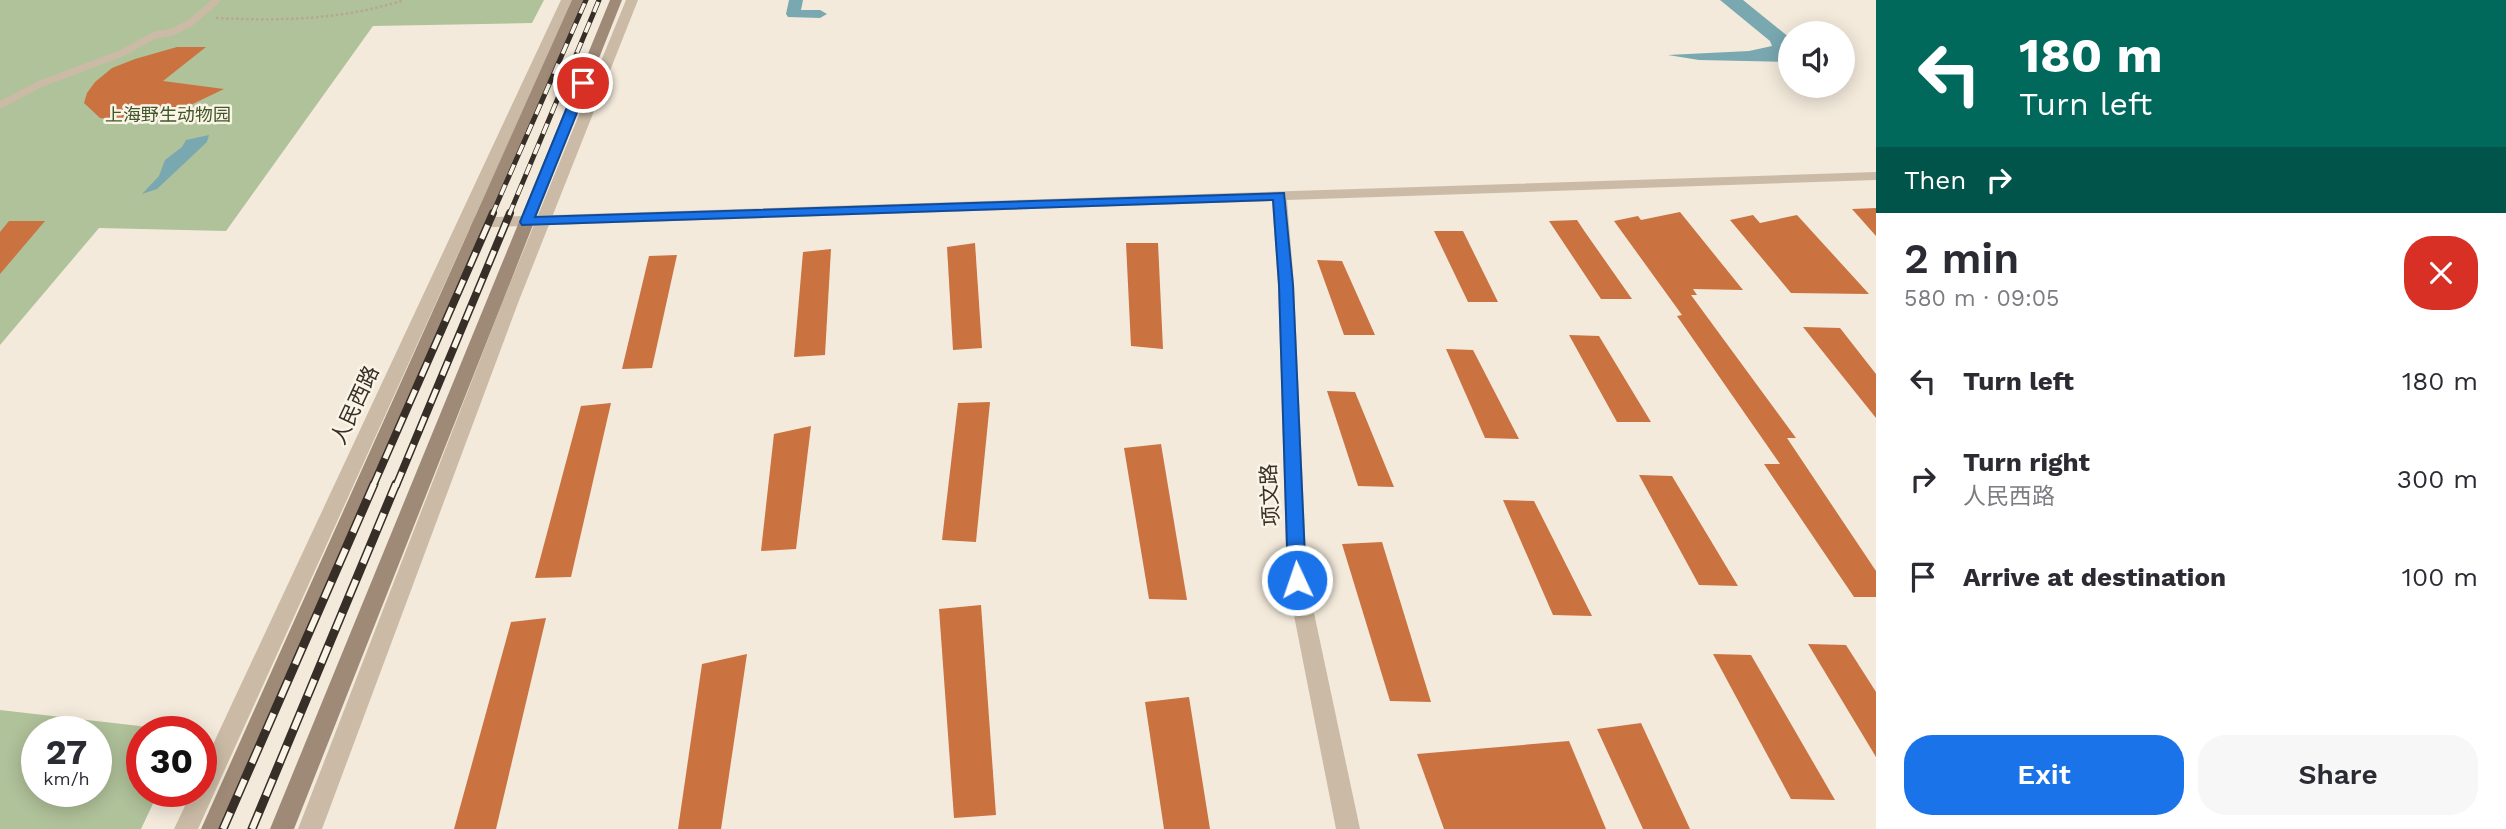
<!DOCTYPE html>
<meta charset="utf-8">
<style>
body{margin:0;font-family:"Work Sans","Noto Sans SC",sans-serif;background:#f7f7f7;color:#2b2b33;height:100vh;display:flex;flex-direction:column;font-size:26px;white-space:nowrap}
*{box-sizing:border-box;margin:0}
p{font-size:23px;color:#7c7c81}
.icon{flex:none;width:38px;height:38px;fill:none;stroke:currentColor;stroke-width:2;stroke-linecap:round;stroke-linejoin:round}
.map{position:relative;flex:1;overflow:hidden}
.sheet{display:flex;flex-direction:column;background:#fff;width:630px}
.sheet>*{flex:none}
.banner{background:#00695c;color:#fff;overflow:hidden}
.controls{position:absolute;left:1778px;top:21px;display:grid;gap:14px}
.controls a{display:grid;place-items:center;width:77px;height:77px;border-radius:50%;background:#fff;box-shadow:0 4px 18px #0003;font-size:35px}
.speed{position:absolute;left:21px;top:716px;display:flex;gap:14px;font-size:35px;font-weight:700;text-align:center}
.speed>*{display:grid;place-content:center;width:91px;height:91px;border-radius:50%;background:#fff;box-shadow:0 4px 18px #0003;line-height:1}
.speed small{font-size:18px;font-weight:400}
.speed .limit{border:10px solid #d22;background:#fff;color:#111}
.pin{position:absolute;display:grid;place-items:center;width:60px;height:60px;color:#fff;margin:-30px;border:4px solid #fff;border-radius:50%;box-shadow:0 2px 7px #0007}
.me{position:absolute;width:77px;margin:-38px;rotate:357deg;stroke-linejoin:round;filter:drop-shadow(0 0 5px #0008)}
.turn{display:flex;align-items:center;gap:24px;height:147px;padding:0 28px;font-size:32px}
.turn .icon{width:91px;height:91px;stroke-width:2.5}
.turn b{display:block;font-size:49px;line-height:60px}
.then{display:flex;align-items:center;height:66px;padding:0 28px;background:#0003;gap:14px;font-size:26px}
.round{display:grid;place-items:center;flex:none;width:74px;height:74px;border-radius:28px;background:#f7f7f7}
.summary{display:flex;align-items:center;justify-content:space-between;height:119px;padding:0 28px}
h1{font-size:42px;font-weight:600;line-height:52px}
.cta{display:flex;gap:14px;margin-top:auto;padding:14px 28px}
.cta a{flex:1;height:80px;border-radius:28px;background:#1a73e8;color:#fff;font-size:28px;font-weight:600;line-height:80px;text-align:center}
.cta a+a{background:#f7f7f7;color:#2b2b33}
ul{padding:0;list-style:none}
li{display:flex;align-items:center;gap:21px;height:98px;padding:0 28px}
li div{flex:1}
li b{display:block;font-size:26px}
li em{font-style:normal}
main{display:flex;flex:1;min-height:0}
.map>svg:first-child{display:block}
</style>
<main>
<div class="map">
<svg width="1876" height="829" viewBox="0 0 1876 829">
<rect width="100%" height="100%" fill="#f3eadb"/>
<!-- green -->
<g fill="#b0c29a" fill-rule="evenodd">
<polygon points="0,0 544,0 532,23 373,26 226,231 99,228 0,345"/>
<path d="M0 710 183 731 142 732V791H159L141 829H0ZM37 732H96V791H37Z"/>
</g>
<!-- water -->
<g fill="#79a8b1">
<polygon points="1720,0 1743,0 1790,38 1790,62 1699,60 1668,55 1749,51 1772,46 1770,41"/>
<polygon points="209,135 207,142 157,189 142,194 159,176 165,160 182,147 186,140"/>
</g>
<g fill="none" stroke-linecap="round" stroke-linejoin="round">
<!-- canal -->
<polygon fill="#79a8b1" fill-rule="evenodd" points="789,0 803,0 801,10 820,10 827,14 820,18 788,17 786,14"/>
</g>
<!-- building -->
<g fill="#cb7241">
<polygon points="177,47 206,47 163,81 224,89 178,111 148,119 122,121 100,118 84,103 87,93 95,82 112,68 135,59"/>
<polygon points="1876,208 1876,236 1852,209"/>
<polygon points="1680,212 1743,290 1693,289 1697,295 1691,295 1796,438 1787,438 1876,571 1876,597 1854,597 1764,464 1780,464 1677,316 1682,315 1614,221 1638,216 1641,220"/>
<polygon points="1753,215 1760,223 1797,215 1869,294 1791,293 1730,220"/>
<polygon points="1577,220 1585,232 1632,299 1601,299 1549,221"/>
<polygon points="9,221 45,221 0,274 0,232"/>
<polygon points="1434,231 1463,231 1498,302 1468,302"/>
<polygon points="975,243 982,348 953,350 947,247"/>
<polygon points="1126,243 1158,243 1163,349 1131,346"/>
<polygon points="831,249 825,355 794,357 803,252"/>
<polygon points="677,255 652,368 622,369 649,256"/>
<polygon points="1317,260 1342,261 1375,335 1344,335"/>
<polygon points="1803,327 1840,328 1876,374 1876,418"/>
<polygon points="1569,335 1599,336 1651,422 1617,422"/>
<polygon points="1446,349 1473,350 1519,439 1485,438"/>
<polygon points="1327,391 1355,392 1394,487 1358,486"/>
<polygon points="990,402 976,542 942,540 958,403"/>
<polygon points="611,403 571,577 535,578 581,406"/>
<polygon points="811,426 796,549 761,551 774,434"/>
<polygon points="1161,444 1187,600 1149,599 1124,448"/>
<polygon points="1639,475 1672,476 1738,586 1699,585"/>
<polygon points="1503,500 1534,501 1592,616 1553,615"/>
<polygon points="1382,542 1431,702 1390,701 1342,544"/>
<polygon points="981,605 996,815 954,818 939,609"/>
<polygon points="546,618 496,829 454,829 511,622"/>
<polygon points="1808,644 1846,645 1876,692 1876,757"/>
<polygon points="747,654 721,829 678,829 702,664"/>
<polygon points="1713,654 1751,655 1835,800 1791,799"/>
<polygon points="1189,697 1210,829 1164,829 1145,702"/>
<polygon points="1641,723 1690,829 1643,829 1597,729"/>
<polygon points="1569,741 1606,829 1444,829 1417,754"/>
</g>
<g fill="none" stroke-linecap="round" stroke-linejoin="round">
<!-- path -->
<path stroke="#b7a690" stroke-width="2.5" stroke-dasharray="2.5 2.5" stroke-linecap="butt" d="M216 18C281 21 342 20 404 0"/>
<!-- service -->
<polyline stroke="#cbbba6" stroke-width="7" points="0,105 40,84 120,54 155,35 172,32 189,24 217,0"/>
<!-- minor -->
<polygon fill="#cbbba6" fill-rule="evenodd" points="1876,172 1876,180 1287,200 1294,285 1307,580 1360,829 1336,829 1287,580 1278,285 1272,201 464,228 457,223 464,218"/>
<!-- tertiary -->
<g fill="#cbbba6" fill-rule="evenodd">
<polygon points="561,0 573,0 198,829 174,829 192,791 201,791 201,770"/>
<polygon points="626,0 638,0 518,303 322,829 298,829 502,303"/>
</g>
<!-- secondary -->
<g fill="#9f8a77" fill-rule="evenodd">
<polygon points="572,0 584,0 225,829 201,829"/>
<polygon points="610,0 622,0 294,829 270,829"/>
</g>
<defs>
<g id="rail-far2">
<polyline points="492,215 586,0"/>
<polyline points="509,215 599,0"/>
</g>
<g id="rail-far1">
<polyline points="373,486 493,213"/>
<polyline points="396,486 510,213"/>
</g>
<g id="rail">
<polyline points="223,829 374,484"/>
<polyline points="252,829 396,484"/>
</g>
</defs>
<!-- rail-far2 casing -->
<use href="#rail-far2" stroke="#372e27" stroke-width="5"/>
<!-- rail-far1 casing -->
<use href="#rail-far1" stroke="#372e27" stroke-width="8"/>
<!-- rail casing -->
<use href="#rail" stroke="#372e27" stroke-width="9"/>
<!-- rail-far2 -->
<use href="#rail-far2" stroke="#faf4e7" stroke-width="3.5" stroke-dasharray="11" stroke-linecap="butt"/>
<!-- rail-far1 -->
<use href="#rail-far1" stroke="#faf4e7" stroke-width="5" stroke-dasharray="15" stroke-linecap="butt"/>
<!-- rail -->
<use href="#rail" stroke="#faf4e7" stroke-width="6" stroke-dasharray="18" stroke-linecap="butt"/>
</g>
<!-- route -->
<polygon fill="#1a73e8" stroke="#114b97" stroke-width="2" points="583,80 589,83 535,217 1284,193 1293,285 1306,580 1303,586 1297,588 1290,586 1288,580 1279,285 1273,200 522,225 520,222 577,83"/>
<g text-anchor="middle" stroke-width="5" stroke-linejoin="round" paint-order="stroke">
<!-- far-park labels -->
<g font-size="18" fill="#41572a" stroke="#faf4e7">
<text x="168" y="121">上海野生动物园</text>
</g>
<!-- street labels -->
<g font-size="21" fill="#372e27" stroke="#faf4e7">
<text transform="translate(355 405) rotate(-65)" y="7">人民西路</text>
<text transform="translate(1270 495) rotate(-93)" y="7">项文路</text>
</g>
</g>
</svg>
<div class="controls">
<a><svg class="icon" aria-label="sound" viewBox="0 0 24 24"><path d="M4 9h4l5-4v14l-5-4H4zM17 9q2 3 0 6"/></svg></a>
</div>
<div class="speed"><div>27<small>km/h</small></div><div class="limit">30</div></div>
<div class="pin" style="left:583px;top:83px;background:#d93025"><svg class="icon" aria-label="arrive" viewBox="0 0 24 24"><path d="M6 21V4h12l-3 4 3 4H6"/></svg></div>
<svg class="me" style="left:1297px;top:580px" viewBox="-20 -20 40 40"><circle r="17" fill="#1a73e8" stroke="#fff" stroke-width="3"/><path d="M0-11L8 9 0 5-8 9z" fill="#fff"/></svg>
</div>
<section class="sheet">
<div class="banner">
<div class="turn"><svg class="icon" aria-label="left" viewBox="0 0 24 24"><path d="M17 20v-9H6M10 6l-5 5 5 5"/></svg><div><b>180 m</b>Turn left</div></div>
<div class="then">Then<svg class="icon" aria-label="right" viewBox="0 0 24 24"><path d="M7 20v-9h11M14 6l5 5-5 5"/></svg></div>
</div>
<div class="summary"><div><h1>2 min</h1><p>580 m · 09:05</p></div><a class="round" style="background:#d93025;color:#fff"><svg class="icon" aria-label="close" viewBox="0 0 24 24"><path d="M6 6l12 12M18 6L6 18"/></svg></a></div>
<ul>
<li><svg class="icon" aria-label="left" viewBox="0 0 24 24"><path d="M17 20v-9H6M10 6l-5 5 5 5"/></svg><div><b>Turn left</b></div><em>180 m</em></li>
<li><svg class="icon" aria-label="right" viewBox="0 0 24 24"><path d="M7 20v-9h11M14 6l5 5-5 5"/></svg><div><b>Turn right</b><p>人民西路</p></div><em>300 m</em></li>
<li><svg class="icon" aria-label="arrive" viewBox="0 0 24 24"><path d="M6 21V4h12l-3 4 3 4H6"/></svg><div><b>Arrive at destination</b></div><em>100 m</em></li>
</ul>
<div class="cta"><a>Exit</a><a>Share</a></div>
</section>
</main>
